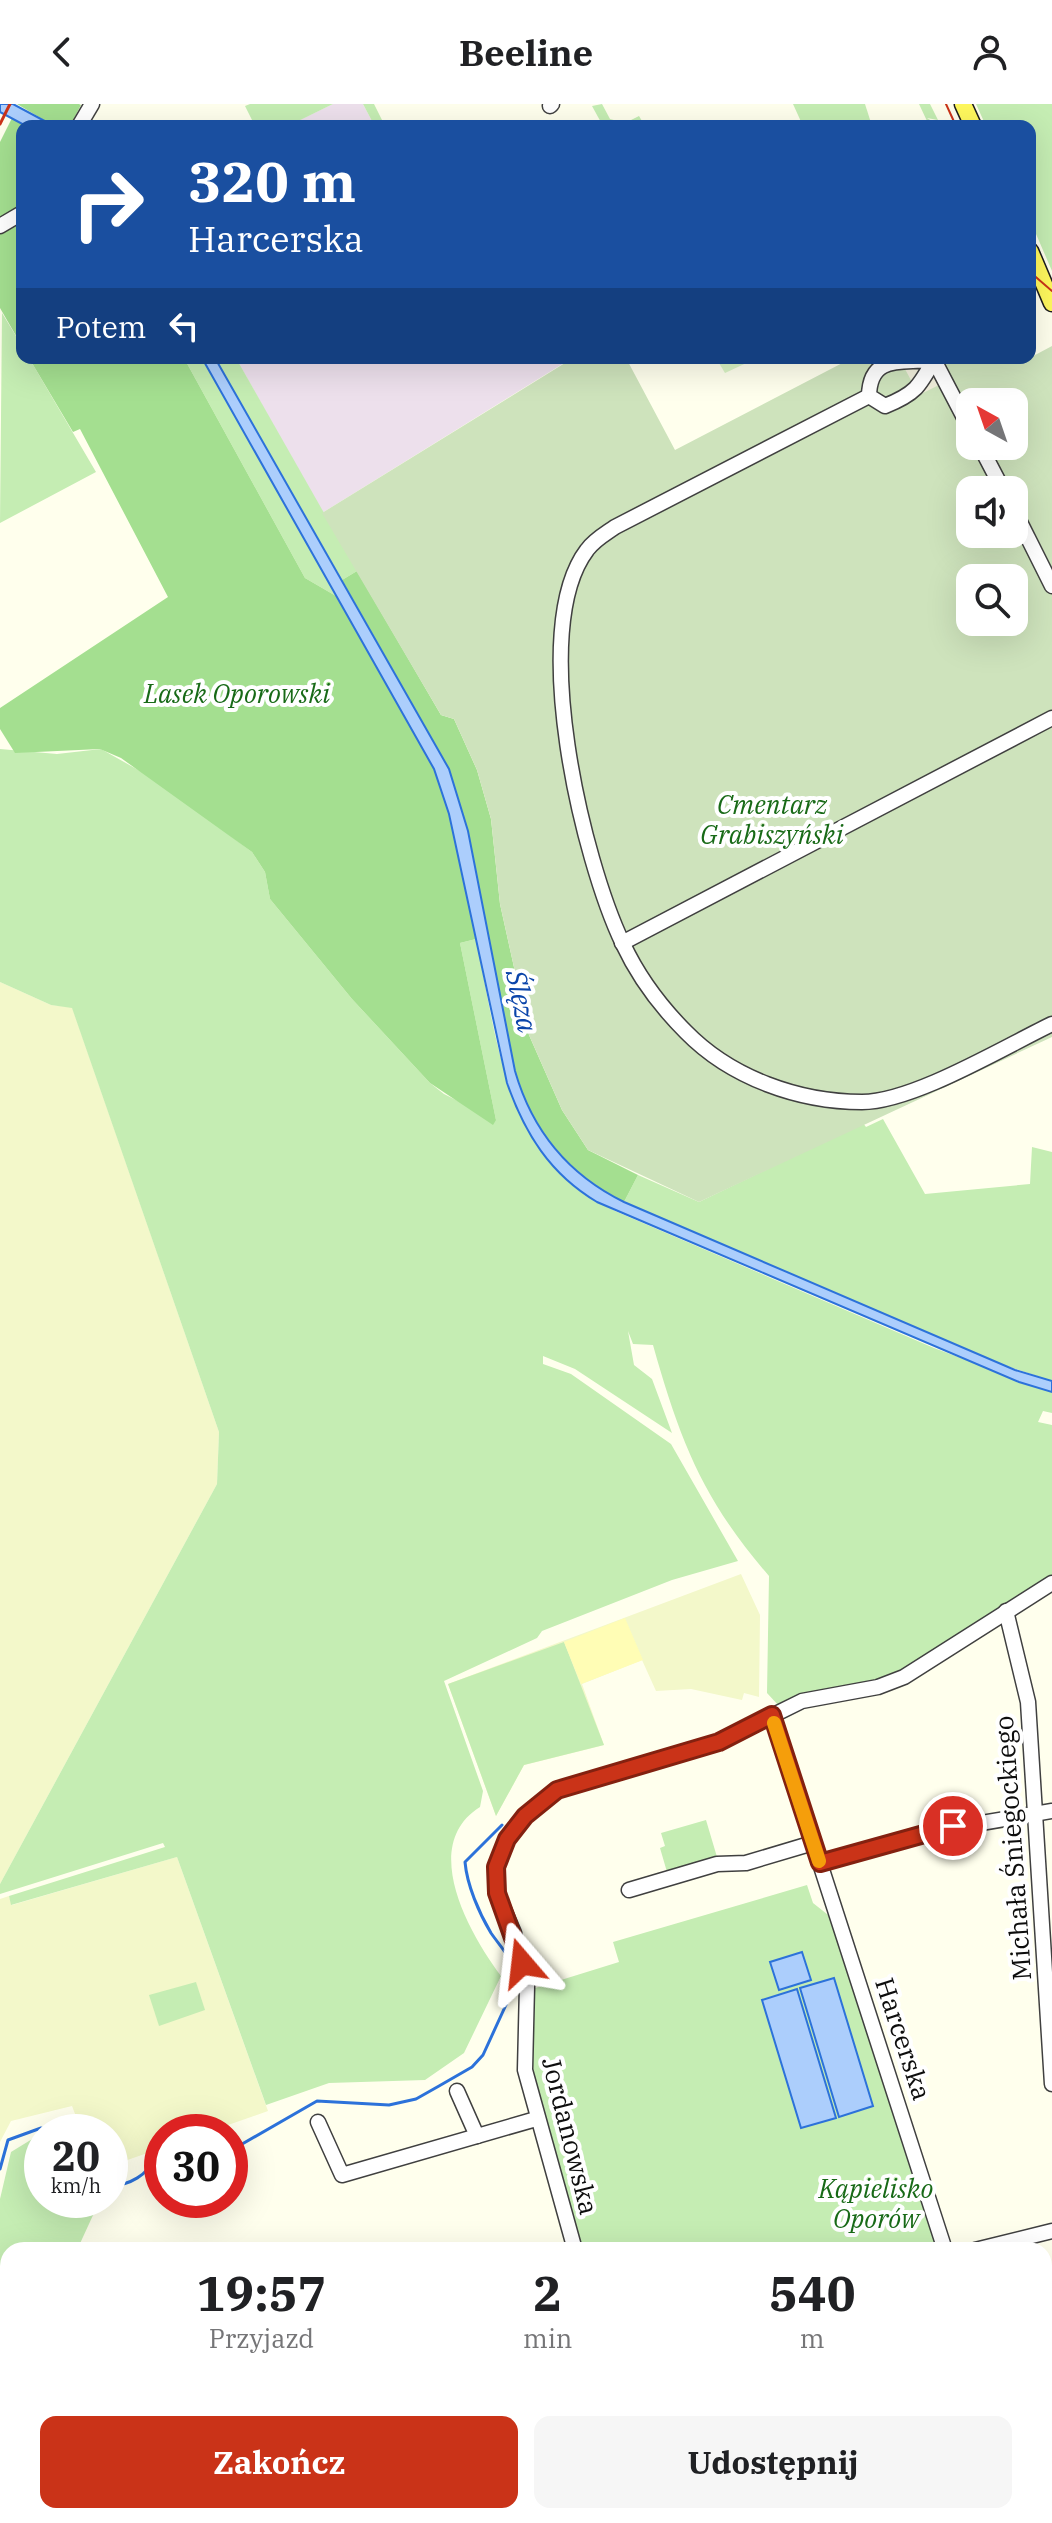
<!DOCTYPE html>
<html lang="pl">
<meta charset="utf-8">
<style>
body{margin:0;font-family:"IBM Plex Serif",serif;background:#f6f6f6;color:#202124;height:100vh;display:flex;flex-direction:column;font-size:30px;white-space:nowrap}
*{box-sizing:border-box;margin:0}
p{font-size:26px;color:#757577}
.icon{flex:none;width:44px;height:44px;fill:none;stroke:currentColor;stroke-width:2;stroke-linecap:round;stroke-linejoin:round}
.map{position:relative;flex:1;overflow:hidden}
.panel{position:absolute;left:0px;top:2138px;width:1052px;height:282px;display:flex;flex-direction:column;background:#fff;border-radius:24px 24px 0 0;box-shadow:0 8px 32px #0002}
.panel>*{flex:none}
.top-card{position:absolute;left:16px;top:16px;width:1020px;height:244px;border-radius:16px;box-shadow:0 8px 32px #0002;background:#1a4fa0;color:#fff;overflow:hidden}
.needle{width:52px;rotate:320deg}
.controls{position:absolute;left:956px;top:284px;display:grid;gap:16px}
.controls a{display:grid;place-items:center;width:72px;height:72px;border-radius:16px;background:#fff;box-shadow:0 8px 32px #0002;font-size:40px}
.speed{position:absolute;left:24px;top:2010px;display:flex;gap:16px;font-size:40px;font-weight:700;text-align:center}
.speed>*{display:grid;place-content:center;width:104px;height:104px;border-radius:50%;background:#fff;box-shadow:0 8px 32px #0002;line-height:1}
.speed small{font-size:20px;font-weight:400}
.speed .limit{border:12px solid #d22;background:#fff;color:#111}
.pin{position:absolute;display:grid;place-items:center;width:68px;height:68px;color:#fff;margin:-34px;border:4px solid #fff;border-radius:50%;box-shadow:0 2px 8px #0007}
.me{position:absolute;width:88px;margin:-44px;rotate:343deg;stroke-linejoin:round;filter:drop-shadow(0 0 6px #0008)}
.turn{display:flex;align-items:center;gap:28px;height:168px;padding:0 40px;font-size:36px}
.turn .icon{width:104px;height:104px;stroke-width:2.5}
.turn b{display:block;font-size:56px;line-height:68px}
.then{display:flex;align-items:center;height:76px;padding:0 40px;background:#0003;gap:16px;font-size:30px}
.eta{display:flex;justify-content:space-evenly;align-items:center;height:136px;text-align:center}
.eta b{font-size:48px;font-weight:700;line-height:56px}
.primary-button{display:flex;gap:16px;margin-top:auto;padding:16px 40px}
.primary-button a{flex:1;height:92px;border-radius:16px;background:#ca3318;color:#fff;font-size:32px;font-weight:700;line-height:92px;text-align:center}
.primary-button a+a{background:#f6f6f6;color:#202124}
header{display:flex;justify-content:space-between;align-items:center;height:104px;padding:0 40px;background:#fff;font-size:36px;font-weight:700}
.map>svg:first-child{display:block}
</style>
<header><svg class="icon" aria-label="back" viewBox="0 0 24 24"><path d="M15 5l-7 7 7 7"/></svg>Beeline<svg class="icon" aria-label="person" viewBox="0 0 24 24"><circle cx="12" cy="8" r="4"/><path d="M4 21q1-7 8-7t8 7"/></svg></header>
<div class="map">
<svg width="1052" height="2419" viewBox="0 0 1052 2419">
<rect width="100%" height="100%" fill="#ffffed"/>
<!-- industrial -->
<g fill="#ede0ec">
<polygon points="333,0 363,0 373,19 287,22"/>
<polygon points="236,254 572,254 322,409"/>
</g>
<!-- farmland -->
<g fill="#f3f8ca">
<polygon points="0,878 51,901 72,903 219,1328 217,1380 0,1780"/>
<polygon points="741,1470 760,1511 759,1593 744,1589 742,1596 691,1585 656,1587 642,1556 582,1580 604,1641 524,1661 496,1712 448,1580"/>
<polygon points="177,1753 268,2007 208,2028 162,2028 162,2044 110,2062 110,2028 82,2028 72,2002 11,2017 0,2038 0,1795 9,1792 12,1801"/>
</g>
<!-- green -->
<g fill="#c5edb3" fill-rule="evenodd">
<polygon points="250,0 333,0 288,22 255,22 245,2"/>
<polygon points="363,0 374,0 385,22 368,22 373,19"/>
<polygon points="602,0 610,15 625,19 639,12 642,17 633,22 603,22 592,2"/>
<polygon points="793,0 865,0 872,22 803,22"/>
<polygon points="919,0 930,0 938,16 927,14 940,22 925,22 927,17"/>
<polygon points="976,0 1052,0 1052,167 1030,116 1030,22 986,22"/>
<polygon points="2,209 22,242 22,254 29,254 96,368 0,419"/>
<polygon points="184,254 202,254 336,492 305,474"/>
<polygon points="215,254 236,254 357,467 342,476"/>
<path d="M0 645 57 650 101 645 156 676 252 748 265 768 270 795 352 895 430 979 444 990 496 1016 460 839 476 835C499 943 504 1053 615 1107L934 1244 1052 1288V1309L1043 1307 1038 1318 1052 1321V1474L890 1574 779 1602 767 1589 769 1472C703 1396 680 1337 653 1241L633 1240 628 1227 634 1261 652 1275 672 1329 575 1265 543 1252V1260L571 1270 671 1340 738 1457 672 1476 542 1527 537 1534 444 1577 483 1687 480 1703C419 1741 469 1829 501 1872L464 1949 425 1976 329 1979 266 2001 177 1753 11 1801 9 1792 165 1743 163 1739 0 1790V1780L217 1380 219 1328 72 904 51 901 0 878Z"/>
<polygon points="883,1015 925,1090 1030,1080 1032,1043 1052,1048 1052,1277 1001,1260 624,1098 638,1071 699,1098 863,1019 866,1023"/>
<polygon points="564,1538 604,1641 524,1661 496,1712 448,1580"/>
<polygon points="706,1716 717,1753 667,1768 660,1744 665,1742 661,1729"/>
<path d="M807 1781 813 1799 832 1814 938 2146H581L529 1969 532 1885 619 1858 613 1838ZM834 1874 873 2001 839 2013 801 1884Z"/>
<polygon points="196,1878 205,1906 159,1922 149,1891"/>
<polygon points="42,2029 42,2096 100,2096 77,2146 8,2146 8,2166 0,2162 0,2095 11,2048"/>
<polygon points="0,2196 8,2200 8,2412 45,2412 43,2416 49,2419 0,2419"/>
<polygon points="659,2412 773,2412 742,2419 661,2419"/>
</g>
<!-- forest -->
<g fill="#a4df90">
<polygon points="17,0 79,0 81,1 70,22 54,22"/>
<polygon points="12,14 26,22 22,22 22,242 0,204 0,38"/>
<polygon points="29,254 184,254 305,474 336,492 434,665 449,710 476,835 460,839 496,1016 493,1021 430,979 352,895 270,795 265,768 252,748 121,654 100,645 15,649 0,625 0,604 168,493 80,325 73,328"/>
<path d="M357 467 441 611 454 615 477 666 491 715 500 800 529 931 562 1006 588 1046 638 1071 624 1098C569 1071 532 1026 515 967L468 726 449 665 342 476Z"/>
<polygon points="814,2412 903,2412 905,2419 816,2419"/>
</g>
<!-- sand -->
<polygon fill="#fffdb5" points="625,1514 643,1556 581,1580 564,1538"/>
<!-- cemetery -->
<path fill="#cee3bc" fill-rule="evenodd" d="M1052 242V933L699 1098 588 1046 562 1006 529 931 500 800 491 715 477 666 454 615 441 611 322 409 573 254H626L675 346 852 254H1019L1022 258ZM970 298H1014V342H970ZM970 386H1014V430H970ZM970 474H1014V518H970Z"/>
<!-- pitch -->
<polygon fill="#daf4c5" points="716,254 754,254 755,255 725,269"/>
<!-- plaza -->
<polygon fill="#f0eedb" points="899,254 933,254 945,278 919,291"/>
<!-- water -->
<g fill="#accefc" stroke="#2c72da" stroke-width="2">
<polygon points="0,0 13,0 54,22 26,22 0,8"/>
<path d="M202 254H215L449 665 468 727 515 967C532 1026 569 1071 624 1098L1015 1266 1052 1277V1288L1019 1278 597 1098C550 1070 525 1030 507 979L449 710 434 665Z"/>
<polygon points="802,1848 811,1876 779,1886 770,1858"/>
<polygon points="834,1874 873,2002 839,2013 800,1884"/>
<polygon points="797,1885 836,2014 801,2024 762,1896"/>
</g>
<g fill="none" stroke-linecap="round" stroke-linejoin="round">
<!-- stream -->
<g stroke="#2c72da" stroke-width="3">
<path d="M502 1721 465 1758C467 1781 479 1809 491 1829 504 1848 519 1859 512 1884"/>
<polyline points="230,2047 317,1997 389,2001 416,1995 439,1982 472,1963 483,1951 510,1892"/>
<polyline points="0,2065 8,2036 41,2024 61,2028"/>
<path d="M110 2082C130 2081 148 2071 155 2053L162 2050"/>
</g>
<defs>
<g id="minor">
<polyline points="550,2 552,0"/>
<polyline points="79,22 92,0"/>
<polyline points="0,122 22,109"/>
<path d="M934 256C919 283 915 290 885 302L869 292C870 244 913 263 938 254"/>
<polyline points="934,256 970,325"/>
<path d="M869 292 615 423C605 430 594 436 587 446 527 525 583 757 623 840 638 872 661 903 686 928 731 974 799 998 862 998 913 998 1004 943 1052 920"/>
<polyline points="980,342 1003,386"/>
<polyline points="1014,406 1052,482"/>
<polyline points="622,839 1052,614"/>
<polyline points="1006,1507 1028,1598 1052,1980"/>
<polyline points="772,1611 945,2146"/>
<polyline points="820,1759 928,1728 1052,1707"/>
<polyline points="629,1786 717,1760 746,1759 813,1739"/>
<polyline points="457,1987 477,2032"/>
<polyline points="318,2018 342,2071 536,2015"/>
<polyline points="575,2146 525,1966 527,1882 514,1829 497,1789 496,1763 507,1735 525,1712 557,1686 719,1638 802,1597 878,1583 904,1573 1052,1479"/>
<polyline points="975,2146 1052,2127"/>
<polyline points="0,2188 8,2192"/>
<polyline points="1044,2304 1052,2302"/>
<polyline points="407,2412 419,2419"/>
<polyline points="584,2412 586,2419"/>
<polyline points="632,2412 634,2419"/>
<polyline points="652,2412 654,2419"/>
<polyline points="297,2419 301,2412"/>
</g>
<g id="major">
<polyline points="963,0 973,22"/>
<polyline points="1030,147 1052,199"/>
</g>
</defs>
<!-- minor casing -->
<use href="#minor" stroke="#404040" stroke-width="17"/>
<!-- major casing -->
<use href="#major" stroke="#1e1e1e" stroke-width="19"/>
<!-- minor -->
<use href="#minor" stroke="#fff" stroke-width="14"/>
<!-- major -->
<use href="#major" stroke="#fff85d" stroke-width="16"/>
<!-- tram -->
<g stroke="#ca3318" stroke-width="2">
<polyline points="946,0 956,22"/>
<polyline points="1030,168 1052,187"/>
</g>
<!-- rail -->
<polyline stroke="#ca3318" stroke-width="3" points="0,20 10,0"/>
</g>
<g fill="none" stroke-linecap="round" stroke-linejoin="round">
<defs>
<polyline id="route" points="522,1859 497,1789 496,1763 507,1735 525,1712 557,1686 719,1638 772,1611 820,1759 953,1722"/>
</defs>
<!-- route casing -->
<use href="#route" stroke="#832110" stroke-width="20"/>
<!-- route -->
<use href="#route" stroke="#ca3318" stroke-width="14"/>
<!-- slow -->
<polyline stroke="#f59e0b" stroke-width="14" points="774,1619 819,1757"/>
</g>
<g text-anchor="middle" stroke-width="8" stroke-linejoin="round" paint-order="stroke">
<!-- park labels -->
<g font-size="26" font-style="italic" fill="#186a17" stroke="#fff">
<text x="237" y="599">Lasek Oporowski</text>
<text x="772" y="710">Cmentarz<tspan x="772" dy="30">Grabiszyński</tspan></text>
<text x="876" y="2094">Kąpielisko<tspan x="876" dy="30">Oporów</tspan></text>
</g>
<!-- street labels -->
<g font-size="26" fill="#0d0d0d" stroke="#fff">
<text transform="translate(1013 1744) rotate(-94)" y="9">Michała Śniegockiego</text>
<text transform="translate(903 1935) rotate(72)" y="9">Harcerska</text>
<text transform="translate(570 2032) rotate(76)" y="9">Jordanowska</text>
</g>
<!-- water labels -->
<g font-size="28" font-style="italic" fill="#0b45aa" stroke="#fff">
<text transform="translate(522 897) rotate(78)" y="10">Ślęza</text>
</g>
</g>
</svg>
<div class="controls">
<a><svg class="needle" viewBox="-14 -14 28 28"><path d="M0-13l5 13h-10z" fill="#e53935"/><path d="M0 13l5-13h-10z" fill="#757577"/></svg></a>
<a><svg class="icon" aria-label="sound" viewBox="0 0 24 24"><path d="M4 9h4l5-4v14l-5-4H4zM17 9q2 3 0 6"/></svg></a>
<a><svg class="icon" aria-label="search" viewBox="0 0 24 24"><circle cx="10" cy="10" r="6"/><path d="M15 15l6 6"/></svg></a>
</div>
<div class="speed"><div>20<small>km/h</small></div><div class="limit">30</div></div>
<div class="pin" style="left:953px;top:1722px;background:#d93025"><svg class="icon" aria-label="arrive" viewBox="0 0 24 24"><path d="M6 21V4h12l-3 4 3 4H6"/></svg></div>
<svg class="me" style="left:522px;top:1859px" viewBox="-20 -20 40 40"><path d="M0-17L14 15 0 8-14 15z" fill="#ca3318" stroke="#fff" stroke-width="4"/></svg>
<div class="top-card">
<div class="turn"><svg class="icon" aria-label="right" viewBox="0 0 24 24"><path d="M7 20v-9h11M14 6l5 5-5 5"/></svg><div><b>320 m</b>Harcerska</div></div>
<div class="then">Potem<svg class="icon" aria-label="left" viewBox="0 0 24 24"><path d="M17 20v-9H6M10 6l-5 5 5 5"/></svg></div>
</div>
<section class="panel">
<div class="eta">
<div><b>19:57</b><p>Przyjazd</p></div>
<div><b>2</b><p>min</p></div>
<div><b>540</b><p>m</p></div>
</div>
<div class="primary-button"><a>Zakończ</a><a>Udostępnij</a></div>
</section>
</div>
